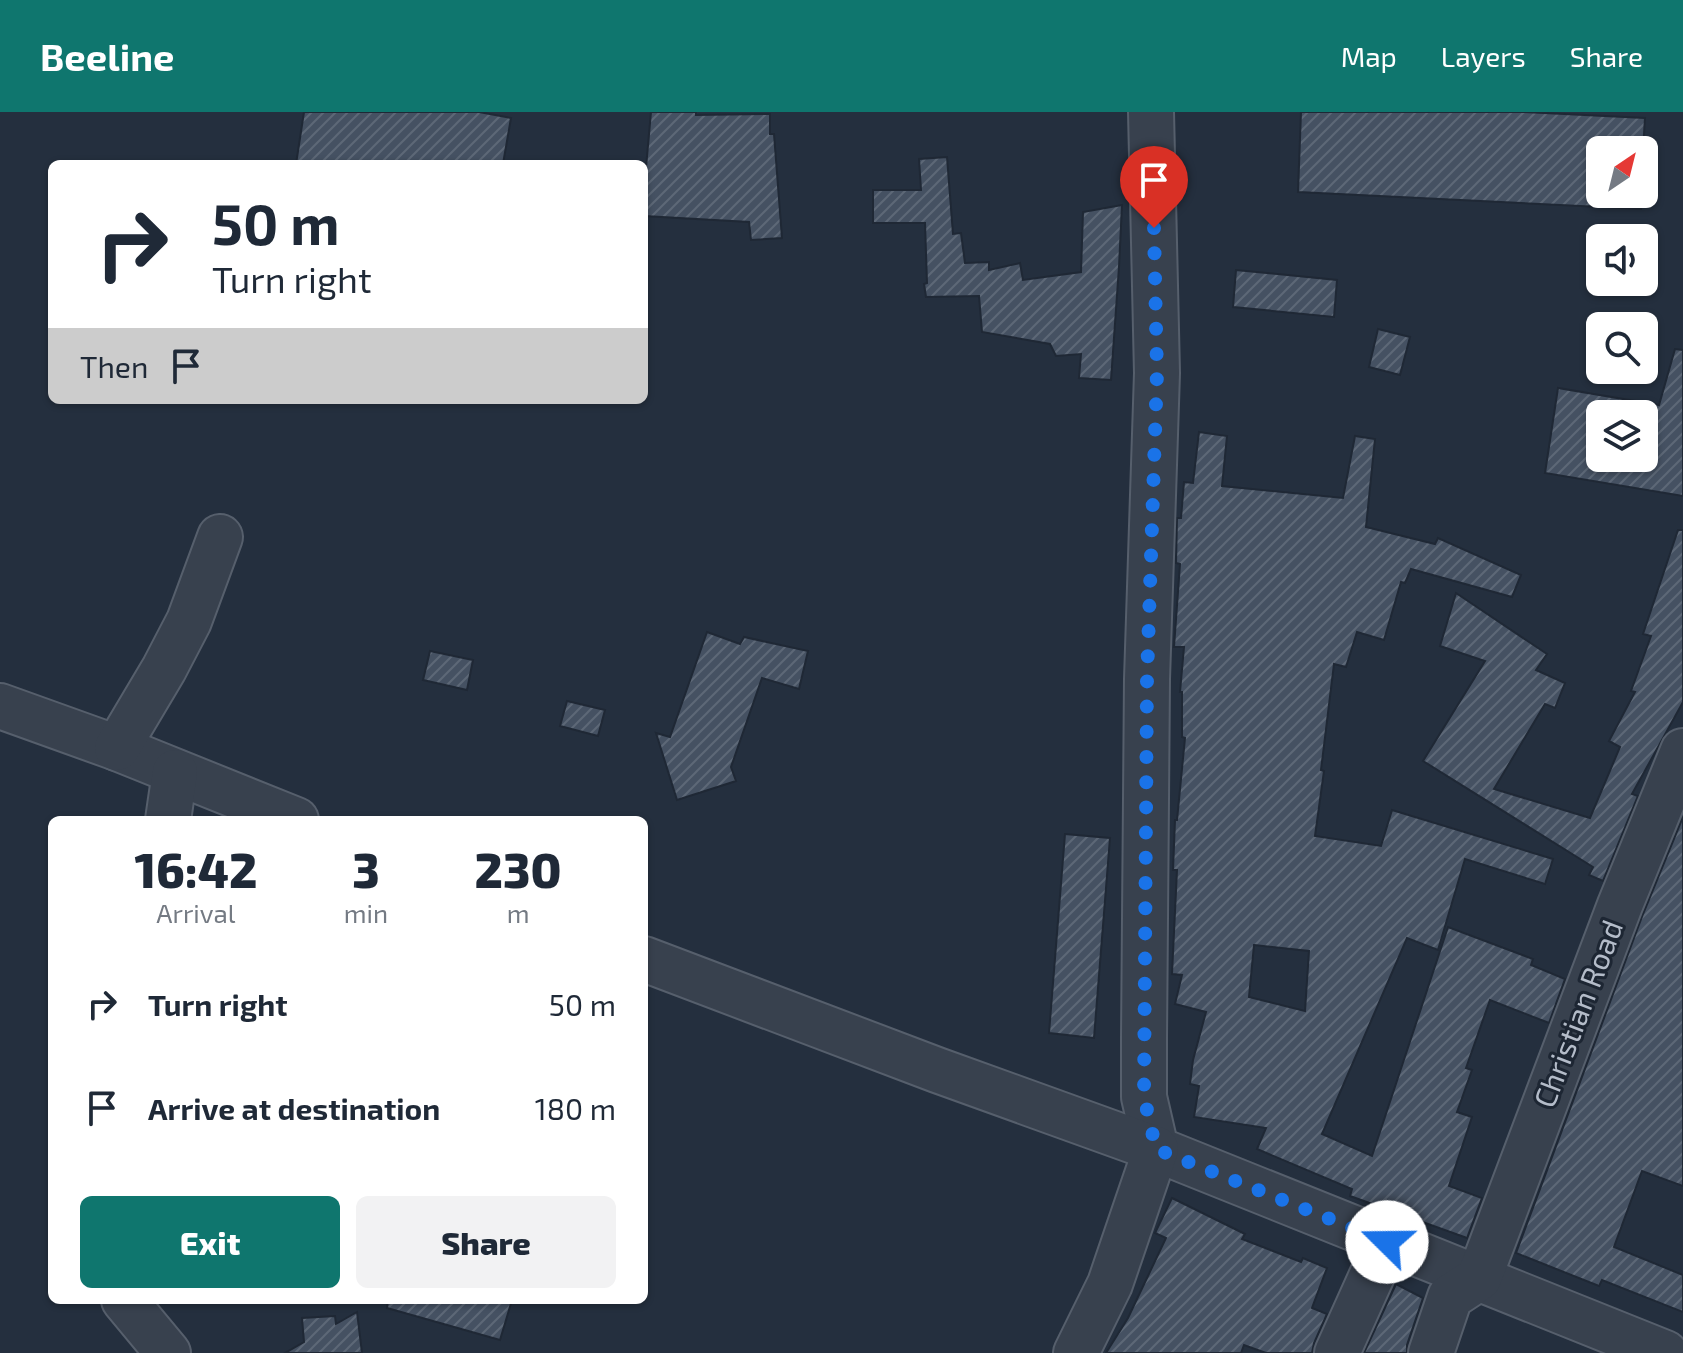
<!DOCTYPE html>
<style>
body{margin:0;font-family:"Exo 2",sans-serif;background:#f2f2f3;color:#1f2937;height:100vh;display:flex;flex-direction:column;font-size:30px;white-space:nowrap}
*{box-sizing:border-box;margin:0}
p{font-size:26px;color:#747a83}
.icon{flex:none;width:44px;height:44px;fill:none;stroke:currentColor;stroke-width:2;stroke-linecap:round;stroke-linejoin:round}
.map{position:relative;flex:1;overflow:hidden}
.details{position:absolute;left:48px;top:704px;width:600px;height:488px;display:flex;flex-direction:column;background:#fff;border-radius:12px;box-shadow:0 2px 6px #0004}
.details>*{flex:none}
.guide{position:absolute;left:48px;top:48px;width:600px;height:244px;border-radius:12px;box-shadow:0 2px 6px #0004;background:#fff;color:#1f2937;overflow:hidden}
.needle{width:52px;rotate:35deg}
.fabs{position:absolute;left:1586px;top:24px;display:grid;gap:16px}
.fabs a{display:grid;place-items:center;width:72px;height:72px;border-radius:12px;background:#fff;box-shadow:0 2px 6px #0004;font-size:40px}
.pin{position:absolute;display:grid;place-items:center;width:68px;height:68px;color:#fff;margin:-82px -34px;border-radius:50% 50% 50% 0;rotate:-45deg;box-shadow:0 0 8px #0007}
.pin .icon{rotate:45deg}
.me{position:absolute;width:88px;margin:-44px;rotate:292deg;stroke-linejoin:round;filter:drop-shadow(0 0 6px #0008)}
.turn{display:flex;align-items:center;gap:28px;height:168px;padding:0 32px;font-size:36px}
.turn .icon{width:104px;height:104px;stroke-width:2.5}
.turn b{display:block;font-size:56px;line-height:68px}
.then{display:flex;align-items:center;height:76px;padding:0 32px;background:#0003;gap:16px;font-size:30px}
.eta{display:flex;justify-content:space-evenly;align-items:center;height:136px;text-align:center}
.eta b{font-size:48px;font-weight:800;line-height:56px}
.cta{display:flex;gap:16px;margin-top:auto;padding:16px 32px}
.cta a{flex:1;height:92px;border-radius:12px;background:#0f766e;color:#fff;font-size:32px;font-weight:800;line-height:92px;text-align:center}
.cta a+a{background:#f2f2f3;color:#1f2937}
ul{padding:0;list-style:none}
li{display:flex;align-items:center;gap:24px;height:104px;padding:0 32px}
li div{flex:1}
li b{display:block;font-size:30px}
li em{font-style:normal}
header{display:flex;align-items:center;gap:48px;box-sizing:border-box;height:112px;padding:0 40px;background:#0f766e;color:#fff}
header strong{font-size:38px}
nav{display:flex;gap:44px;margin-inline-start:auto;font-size:28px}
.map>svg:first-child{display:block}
</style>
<header>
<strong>Beeline</strong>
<nav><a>Map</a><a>Layers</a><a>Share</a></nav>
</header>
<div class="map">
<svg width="1683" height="1241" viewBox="0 0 1683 1241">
<defs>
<pattern id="building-hatch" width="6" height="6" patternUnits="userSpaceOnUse" patternTransform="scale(2)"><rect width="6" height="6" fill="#455162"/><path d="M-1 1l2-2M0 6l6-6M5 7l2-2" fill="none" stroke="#5d6877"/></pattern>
</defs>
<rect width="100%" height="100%" fill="#242f3e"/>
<!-- building -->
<g fill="url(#building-hatch)" stroke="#1f2835" stroke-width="2" fill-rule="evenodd">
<polygon points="304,0 479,0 511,6 503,52 296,52"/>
<polygon points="651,0 696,0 696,3 770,2 770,22 774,22 782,126 751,128 749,110 644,104 644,78"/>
<polygon points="1301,0 1524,0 1645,6 1643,38 1600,38 1600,82 1642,82 1641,97 1298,80"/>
<polygon points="947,45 953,122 961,121 965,151 989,150 989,158 1020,151 1023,168 1081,160 1083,100 1122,93 1119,155 1111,268 1079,266 1081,242 1056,244 1050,232 982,220 979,184 926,185 924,172 927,171 925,111 873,111 873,78 921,78 919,47"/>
<polygon points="1236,158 1337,168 1334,205 1233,195"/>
<polygon points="1378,217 1410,225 1400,263 1369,255"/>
<path d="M1675 237 1683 238V384L1545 361 1558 276 1659 293ZM1600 302H1644V346H1600Z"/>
<path d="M1199 320 1227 324 1222 374 1343 386 1355 324 1375 327 1366 415 1435 432 1438 426 1521 463 1512 485 1411 457 1405 471 1401 470 1384 528 1357 520 1346 555 1334 552 1321 658 1324 659 1315 724 1381 734 1392 698 1553 747 1545 772 1465 747 1438 838 1407 826 1322 1022 1372 1044 1448 815 1533 847 1531 853 1565 867 1549 911 1490 888 1466 956 1472 958 1457 1000 1472 1005 1449 1074 1482 1086 1467 1126 1350 1084 1352 1077 1257 1037 1266 1016 1194 1005 1199 974 1190 972 1193 948 1206 900 1175 892 1182 863 1172 862 1177 758H1173L1175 708H1177L1185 626 1182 625V580H1180L1184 535H1174L1180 452 1176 451 1177 406H1181L1184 370 1193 371ZM1254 833 1309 839 1305 899 1249 885Z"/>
<polygon points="1678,418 1683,418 1683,590 1632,682 1638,684 1603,769 1589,763 1593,755 1423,649 1485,549 1440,534 1456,481 1547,542 1536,558 1565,571 1555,596 1545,592 1494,677 1590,706 1620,635 1609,629 1635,580 1631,579 1651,524 1643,522"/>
<polygon points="707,520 740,532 744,525 808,539 799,577 762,566 731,655 736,669 677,688 656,621 670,625"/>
<polygon points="430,539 473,548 467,578 423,568"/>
<polygon points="567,589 605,598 598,624 560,614"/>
<polygon points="1683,705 1683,1074 1642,1059 1614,1135 1683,1163 1683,1200 1602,1168 1599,1174 1516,1141 1643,802"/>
<polygon points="1065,722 1110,726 1094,926 1049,921"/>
<polygon points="1172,1086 1245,1122 1242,1127 1301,1150 1303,1146 1327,1156 1312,1196 1327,1202 1314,1231 1312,1241 1266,1241 1244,1233 1241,1241 1106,1241 1128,1206 1166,1126 1155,1121"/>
<polygon points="1396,1172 1423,1186 1407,1233 1407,1241 1364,1241"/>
<polygon points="388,1188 512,1188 500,1228 387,1196"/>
<polygon points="357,1200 362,1241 285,1241 304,1230 302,1206 335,1204 336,1212"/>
</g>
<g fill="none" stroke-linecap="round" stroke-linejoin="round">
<defs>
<g id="minor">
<polyline points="1151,0 1157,261 1147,567 1144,926 1144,985 1156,1037 1665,1241"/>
<polyline points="0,594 117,636 296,708"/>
<polyline points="117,636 164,557 189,509 220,425"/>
<polyline points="168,708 175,660"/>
<polyline points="644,847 937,958 1156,1037 1110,1172 1076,1241"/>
<polyline points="124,1188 168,1241"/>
<polyline points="1337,1241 1387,1130"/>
<polyline points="1431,1241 1450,1185 1479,1166 1620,793 1683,639"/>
</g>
</defs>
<!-- minor casing -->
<use href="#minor" stroke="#565f6c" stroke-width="48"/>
<!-- minor -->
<use href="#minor" stroke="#38414e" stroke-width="44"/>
</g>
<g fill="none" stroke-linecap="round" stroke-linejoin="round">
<!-- route -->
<polyline stroke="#1a73e8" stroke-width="14" stroke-dasharray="0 25.2" points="1154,116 1157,261 1147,567 1144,985 1156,1037 1387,1130"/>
</g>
<g text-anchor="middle" stroke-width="6" stroke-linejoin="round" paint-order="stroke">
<!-- street labels -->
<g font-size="30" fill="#b4bcc9" stroke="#1d2633">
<text transform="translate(1579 902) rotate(-69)" y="10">Christian Road</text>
</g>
</g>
</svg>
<div class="fabs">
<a><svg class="needle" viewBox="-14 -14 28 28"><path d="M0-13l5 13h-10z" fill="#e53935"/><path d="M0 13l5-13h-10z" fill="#747a83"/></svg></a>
<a><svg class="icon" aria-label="sound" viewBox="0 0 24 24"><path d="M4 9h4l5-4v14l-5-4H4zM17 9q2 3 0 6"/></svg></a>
<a><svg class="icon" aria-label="search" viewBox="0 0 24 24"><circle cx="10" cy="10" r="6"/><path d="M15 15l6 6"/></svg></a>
<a><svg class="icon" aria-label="layers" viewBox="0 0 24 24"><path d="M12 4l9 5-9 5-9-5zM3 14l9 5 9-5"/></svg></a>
</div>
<div class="pin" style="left:1154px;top:116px;background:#d93025"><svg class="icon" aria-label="arrive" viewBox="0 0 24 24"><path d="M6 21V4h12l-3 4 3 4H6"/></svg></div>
<svg class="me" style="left:1387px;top:1130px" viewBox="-20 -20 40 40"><circle r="19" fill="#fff"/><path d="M0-13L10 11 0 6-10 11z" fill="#1a73e8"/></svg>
<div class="guide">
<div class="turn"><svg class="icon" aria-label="right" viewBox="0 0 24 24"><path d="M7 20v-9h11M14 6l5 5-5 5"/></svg><div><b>50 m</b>Turn right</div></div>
<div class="then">Then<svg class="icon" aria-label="arrive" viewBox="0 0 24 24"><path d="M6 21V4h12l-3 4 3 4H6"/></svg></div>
</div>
<section class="details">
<div class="eta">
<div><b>16:42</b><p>Arrival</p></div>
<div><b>3</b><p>min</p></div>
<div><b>230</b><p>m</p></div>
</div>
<ul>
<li><svg class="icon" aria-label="right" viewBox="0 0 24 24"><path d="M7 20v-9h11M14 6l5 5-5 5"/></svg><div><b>Turn right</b></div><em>50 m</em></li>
<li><svg class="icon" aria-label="arrive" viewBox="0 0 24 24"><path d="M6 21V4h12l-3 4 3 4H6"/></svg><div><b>Arrive at destination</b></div><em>180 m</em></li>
</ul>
<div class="cta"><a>Exit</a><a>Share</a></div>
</section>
</div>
